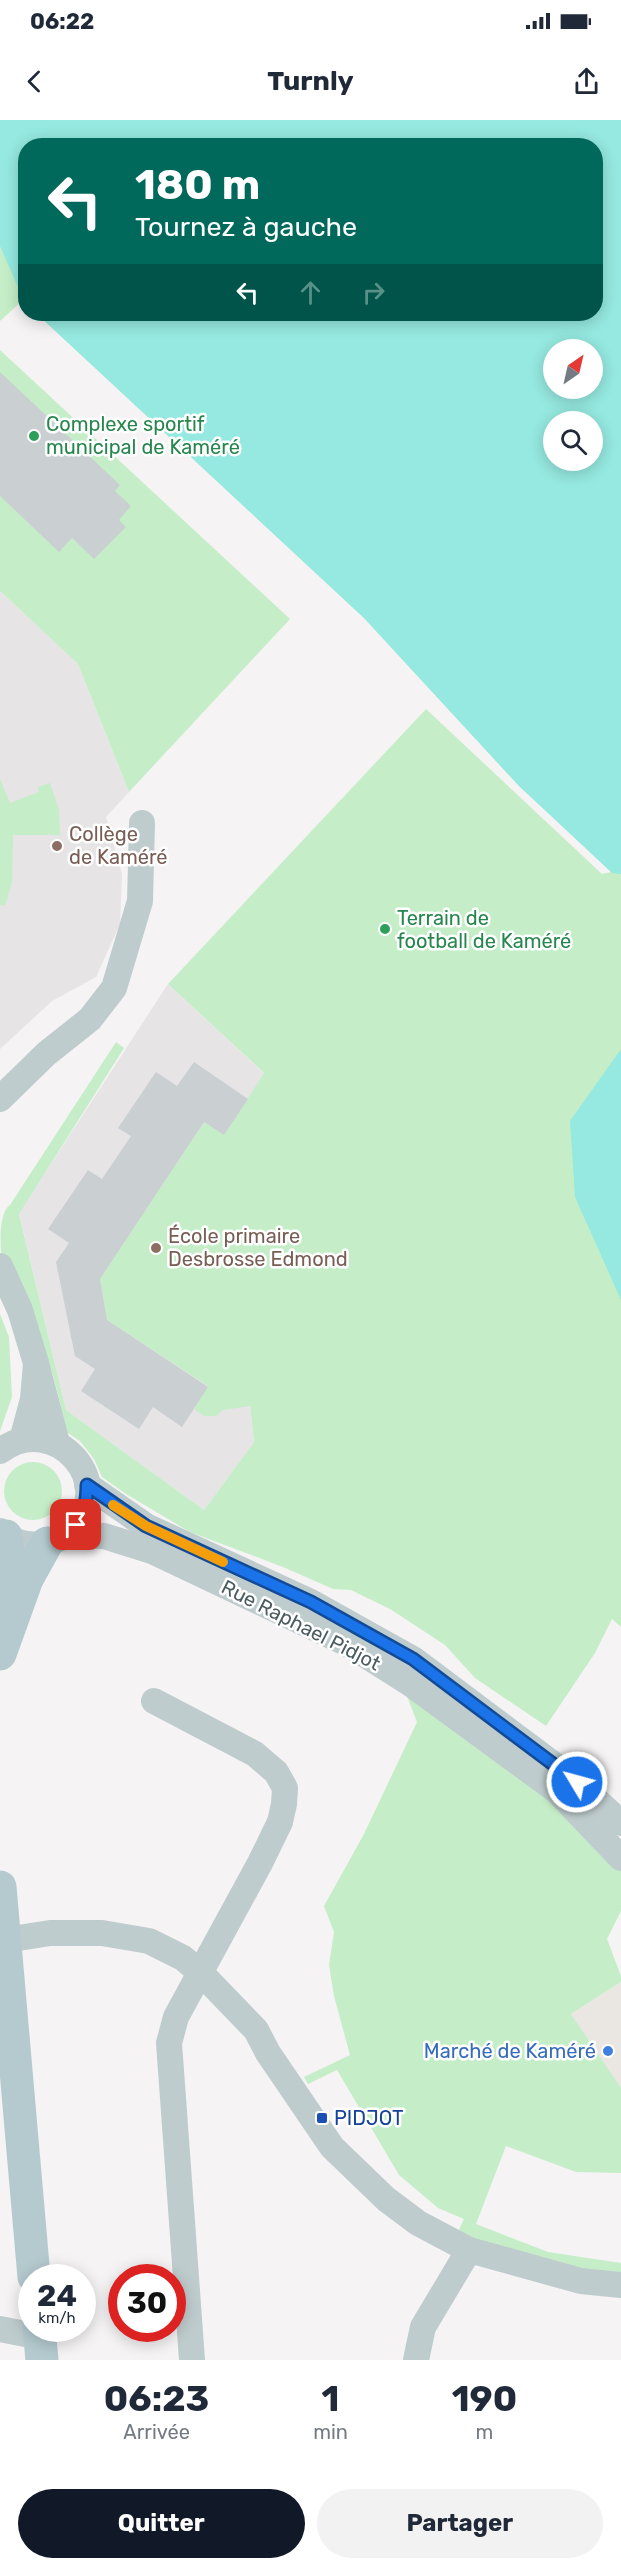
<!DOCTYPE html>
<html lang="fr">
<meta charset="utf-8">
<style>
body{margin:0;font-family:Rubik,sans-serif;background:#f2f2f3;color:#1f2937;height:100vh;display:flex;flex-direction:column;font-size:22px;white-space:nowrap}
*{box-sizing:border-box;margin:0}
p{font-size:20px;color:#747a83}
.icon{flex:none;width:33px;height:33px;fill:none;stroke:currentColor;stroke-width:2;stroke-linecap:round;stroke-linejoin:round}
.map{position:relative;height:2240px;overflow:hidden}
.details{display:flex;flex-direction:column;background:#fff;flex:1}
.details>*{flex:none}
.banner{position:absolute;left:18px;top:18px;width:585px;height:183px;border-radius:24px;box-shadow:0 3px 15px #0003;background:#00695c;color:#fff;overflow:hidden}
.needle{width:39px;rotate:34deg}
.controls{position:absolute;left:543px;top:219px;display:grid;gap:12px}
.controls a{display:grid;place-items:center;width:60px;height:60px;border-radius:50%;background:#fff;box-shadow:0 3px 15px #0003;font-size:30px}
.speed{position:absolute;left:18px;top:2144px;display:flex;gap:12px;font-size:30px;font-weight:700;text-align:center}
.speed>*{display:grid;place-content:center;width:78px;height:78px;border-radius:50%;background:#fff;box-shadow:0 3px 15px #0003;line-height:1}
.speed small{font-size:15px;font-weight:400}
.speed .limit{border:9px solid #d22;background:#fff;color:#111}
.pin{position:absolute;display:grid;place-items:center;width:51px;height:51px;color:#fff;margin:-26px;border-radius:12px;box-shadow:0 3px 9px #0006}
.me{position:absolute;width:66px;margin:-33px;rotate:307deg;stroke-linejoin:round;filter:drop-shadow(0 0 4px #0008)}
.turn{display:flex;align-items:center;gap:21px;height:126px;padding:0 18px;font-size:27px}
.turn .icon{width:78px;height:78px;stroke-width:2.5}
.turn b{display:block;font-size:42px;line-height:51px}
.lanes{display:flex;align-items:center;height:57px;padding:0 18px;background:#0003;justify-content:center;gap:30px;direction:ltr}
.lanes .off{opacity:.35}
.eta{display:flex;justify-content:space-evenly;align-items:center;height:102px;text-align:center}
.eta b{font-size:36px;font-weight:700;line-height:42px}
.button{display:flex;gap:12px;margin-top:auto;padding:12px 18px}
.button a{flex:1;height:69px;border-radius:36px;background:#111827;color:#fff;font-size:24px;font-weight:700;line-height:69px;text-align:center}
.button a+a{background:#f2f2f3;color:#1f2937}
.status{display:flex;justify-content:space-between;align-items:center;height:42px;padding:0 30px;background:#fff;direction:ltr}
.status svg{height:16px;fill:currentColor}
header{display:flex;justify-content:space-between;align-items:center;height:78px;padding:0 18px;background:#fff;font-size:27px;font-weight:700}
.map>svg:first-child{display:block}
</style>
<div class="status"><b>06:22</b><svg viewBox="0 0 49 12"><path d="M0 12V9h3v3zM5 12V6h3v6zM10 12V3h3v9zM15 12V0h3v12zM26 1h20v11H26zM47 4h2v5h-2z"/></svg></div>
<header><svg class="icon" aria-label="back" viewBox="0 0 24 24"><path d="M15 5l-7 7 7 7"/></svg>Turnly<svg class="icon" aria-label="share" viewBox="0 0 24 24"><path d="M12 15V3M7 8l5-5 5 5M5 13v7h14v-7"/></svg></header>
<div class="map">
<svg width="621" height="2240" viewBox="0 0 621 2240">
<rect width="100%" height="100%" fill="#f5f3f4"/>
<!-- commercial -->
<polygon fill="#eae6e2" points="621,1862 621,1969 571,1894"/>
<!-- education -->
<g fill="#e6e4e5">
<polygon points="0,471 78,544 129,672 106,697 122,754 120,804 96,857 52,881 0,929"/>
<polygon points="168,864 344,1028 245,1247 254,1322 204,1390 66,1290 19,1093"/>
</g>
<!-- green -->
<g fill="#c5eec8" fill-rule="evenodd">
<path d="M0 0H621V1507L612 1499 595 1533 546 1606 475 1558 445 1525 390 1489 351 1470 333 1469 283 1447 190 1412 126 1374 102 1357 94 1339 80 1321 65 1311C59 1262 39 1213 20 1167 15 1155 5 1143 1 1131 0 1118 0 1091 10 1085L116 922 124 928 19 1094 66 1290 204 1390 254 1322 250 1286 223 1290 216 1296H204L194 1289 208 1266 107 1200 100 1159 204 1002 224 1015 264 953 168 864 426 589 602 754 612 752 519 666 364 498 37 194H596V26H26L25 183 23 180 0 201ZM554 230H592V268H554ZM554 302H592V340H554Z"/>
<polygon points="0,230 290,499 129,672 78,544 0,471"/>
<polygon points="0,659 10,683 39,672 38,667 50,663 59,690 60,715 13,715 12,762 5,786 0,785"/>
<polygon points="0,1194 9,1217 12,1277 0,1311"/>
<circle cx="33" cy="1371" r="29"/>
<polygon points="405,1571 527,1655 621,1748 621,1791 607,1819 621,1856 621,1862 571,1894 621,1968 621,2053 576,2052 506,2026 476,2104 548,2132 621,2143 621,2157 608,2157 457,2114 464,2099 438,2088 399,2055 337,1950 308,1964 304,1957 350,1935 334,1876 329,1845 334,1812 324,1786 364,1714 417,1602"/>
</g>
<!-- water -->
<g fill="#95e9e0" fill-rule="evenodd">
<path d="M0 0H621V754L612 753 519 666 364 498 37 194H596V26H26L25 183 0 126ZM554 230H592V268H554ZM554 302H592V340H554Z"/>
<polygon points="621,929 621,1180 575,1077 570,1001"/>
</g>
<!-- building -->
<g fill="#cacfd2">
<polygon points="0,252 120,365 115,371 131,386 119,400 126,407 94,439 72,418 59,432 0,376"/>
<polygon points="194,942 248,979 224,1015 204,1002 100,1159 107,1200 208,1267 182,1307 153,1287 139,1309 81,1271 95,1249 75,1236 56,1142 69,1123 48,1109 88,1050 102,1059 131,1016 118,1008 156,952 177,966"/>
</g>
<g fill="none" stroke-linecap="round" stroke-linejoin="round">
<!-- minor -->
<g stroke="#bfccce" stroke-width="26">
<polyline points="0,979 46,934 90,899 114,868 140,781 142,703"/>
<polyline points="0,1146 20,1190 36,1243"/>
<polyline points="22,1320 33,1279 36,1243 57,1323"/>
<path d="M0 1331C55 1290 119 1364 72 1409 64 1417 54 1422 43 1424 27 1426 12 1422 0 1411"/>
<polyline points="87,1365 146,1406 311,1482 413,1539 577,1662 621,1703"/>
<polyline points="66,1415 104,1416 152,1431 348,1524 411,1564 557,1671 621,1738"/>
<polyline points="154,1581 255,1634 276,1652 285,1668 284,1684 280,1702 260,1743 176,1897 169,1923 192,2240"/>
<polyline points="0,1821 50,1813 102,1813 149,1821 183,1838 201,1853 256,1910 268,1933 332,2027 386,2079 418,2103 469,2130 581,2161 621,2165"/>
<polyline points="0,2209 40,2217"/>
<polyline points="416,2240 423,2207 469,2130"/>
</g>
<!-- major -->
<g stroke="#b4cacf" stroke-width="33">
<polyline points="0,1495 8,1433 6,1416"/>
<polyline points="0,1534 27,1459 47,1423"/>
<polyline points="0,1767 34,2157"/>
<polyline points="39,2208 42,2240"/>
</g>
</g>
<g fill="none" stroke-linecap="round" stroke-linejoin="round">
<defs>
<path id="route" d="M76 1405C84 1392 87 1381 87 1365L146 1406 311 1482 413 1539 577 1662"/>
</defs>
<!-- route casing -->
<use href="#route" stroke="#114b97" stroke-width="15"/>
<!-- route -->
<use href="#route" stroke="#1a73e8" stroke-width="10"/>
<!-- slow -->
<polyline stroke="#f59e0b" stroke-width="10" points="113,1385 146,1406 223,1442"/>
</g>
<!-- markers -->
<g fill="#2e9e5b" stroke="#fff" stroke-width="2">
<circle cx="34" cy="316" r="6"/>
<circle cx="385" cy="809" r="6"/>
</g>
<g fill="#8d6e63" stroke="#fff" stroke-width="2">
<circle cx="57" cy="726" r="6"/>
<circle cx="156" cy="1128" r="6"/>
</g>
<circle fill="#3f7fe0" stroke="#fff" stroke-width="2" cx="608" cy="1931" r="6"/>
<rect fill="#1a4fb4" stroke="#fff" stroke-width="2" x="316" y="1992" width="12" height="12" rx="3"/>
<g text-anchor="middle" stroke-width="5" stroke-linejoin="round" paint-order="stroke">
<!-- leisure labels -->
<g font-size="20" fill="#27864d" stroke="#fff" text-anchor="start">
<text x="46" y="311">Complexe sportif<tspan x="46" dy="23">municipal de Kaméré</tspan></text>
<text x="397" y="805">Terrain de<tspan x="397" dy="23">football de Kaméré</tspan></text>
</g>
<!-- education labels -->
<g font-size="20" fill="#785e54" stroke="#fff" text-anchor="start">
<text x="69" y="721">Collège<tspan x="69" dy="23">de Kaméré</tspan></text>
<text x="168" y="1123">École primaire<tspan x="168" dy="23">Desbrosse Edmond</tspan></text>
</g>
<!-- street labels -->
<g font-size="20" fill="#4b5c60" stroke="#fff">
<text transform="translate(301 1505) rotate(27)" y="7">Rue Raphael Pidjot</text>
</g>
<!-- shop labels -->
<g font-size="20" fill="#366cbe" stroke="#fff" text-anchor="end">
<text x="596" y="1938">Marché de Kaméré</text>
</g>
<!-- transit labels -->
<g font-size="20" fill="#164399" stroke="#fff" text-anchor="start">
<text x="334" y="2005">PIDJOT</text>
</g>
</g>
</svg>
<div class="controls">
<a><svg class="needle" viewBox="-14 -14 28 28"><path d="M0-13l5 13h-10z" fill="#e53935"/><path d="M0 13l5-13h-10z" fill="#747a83"/></svg></a>
<a><svg class="icon" aria-label="search" viewBox="0 0 24 24"><circle cx="10" cy="10" r="6"/><path d="M15 15l6 6"/></svg></a>
</div>
<div class="speed"><div>24<small>km/h</small></div><div class="limit">30</div></div>
<div class="pin" style="left:76px;top:1405px;background:#d93025"><svg class="icon" aria-label="arrive" viewBox="0 0 24 24"><path d="M6 21V4h12l-3 4 3 4H6"/></svg></div>
<svg class="me" style="left:577px;top:1662px" viewBox="-20 -20 40 40"><circle r="17" fill="#1a73e8" stroke="#fff" stroke-width="3"/><path d="M0-11L8 9 0 5-8 9z" fill="#fff"/></svg>
<div class="banner">
<div class="turn"><svg class="icon" aria-label="left" viewBox="0 0 24 24"><path d="M17 20v-9H6M10 6l-5 5 5 5"/></svg><div><b>180 m</b>Tournez à gauche</div></div>
<div class="lanes"><svg class="icon" aria-label="left" viewBox="0 0 24 24"><path d="M17 20v-9H6M10 6l-5 5 5 5"/></svg><svg class="icon off" aria-label="ahead" viewBox="0 0 24 24"><path d="M12 20V5M6 11l6-6 6 6"/></svg><svg class="icon off" aria-label="right" viewBox="0 0 24 24"><path d="M7 20v-9h11M14 6l5 5-5 5"/></svg></div>
</div>
</div>
<section class="details">
<div class="eta">
<div><b>06:23</b><p>Arrivée</p></div>
<div><b>1</b><p>min</p></div>
<div><b>190</b><p>m</p></div>
</div>
<div class="button"><a>Quitter</a><a>Partager</a></div>
</section>
